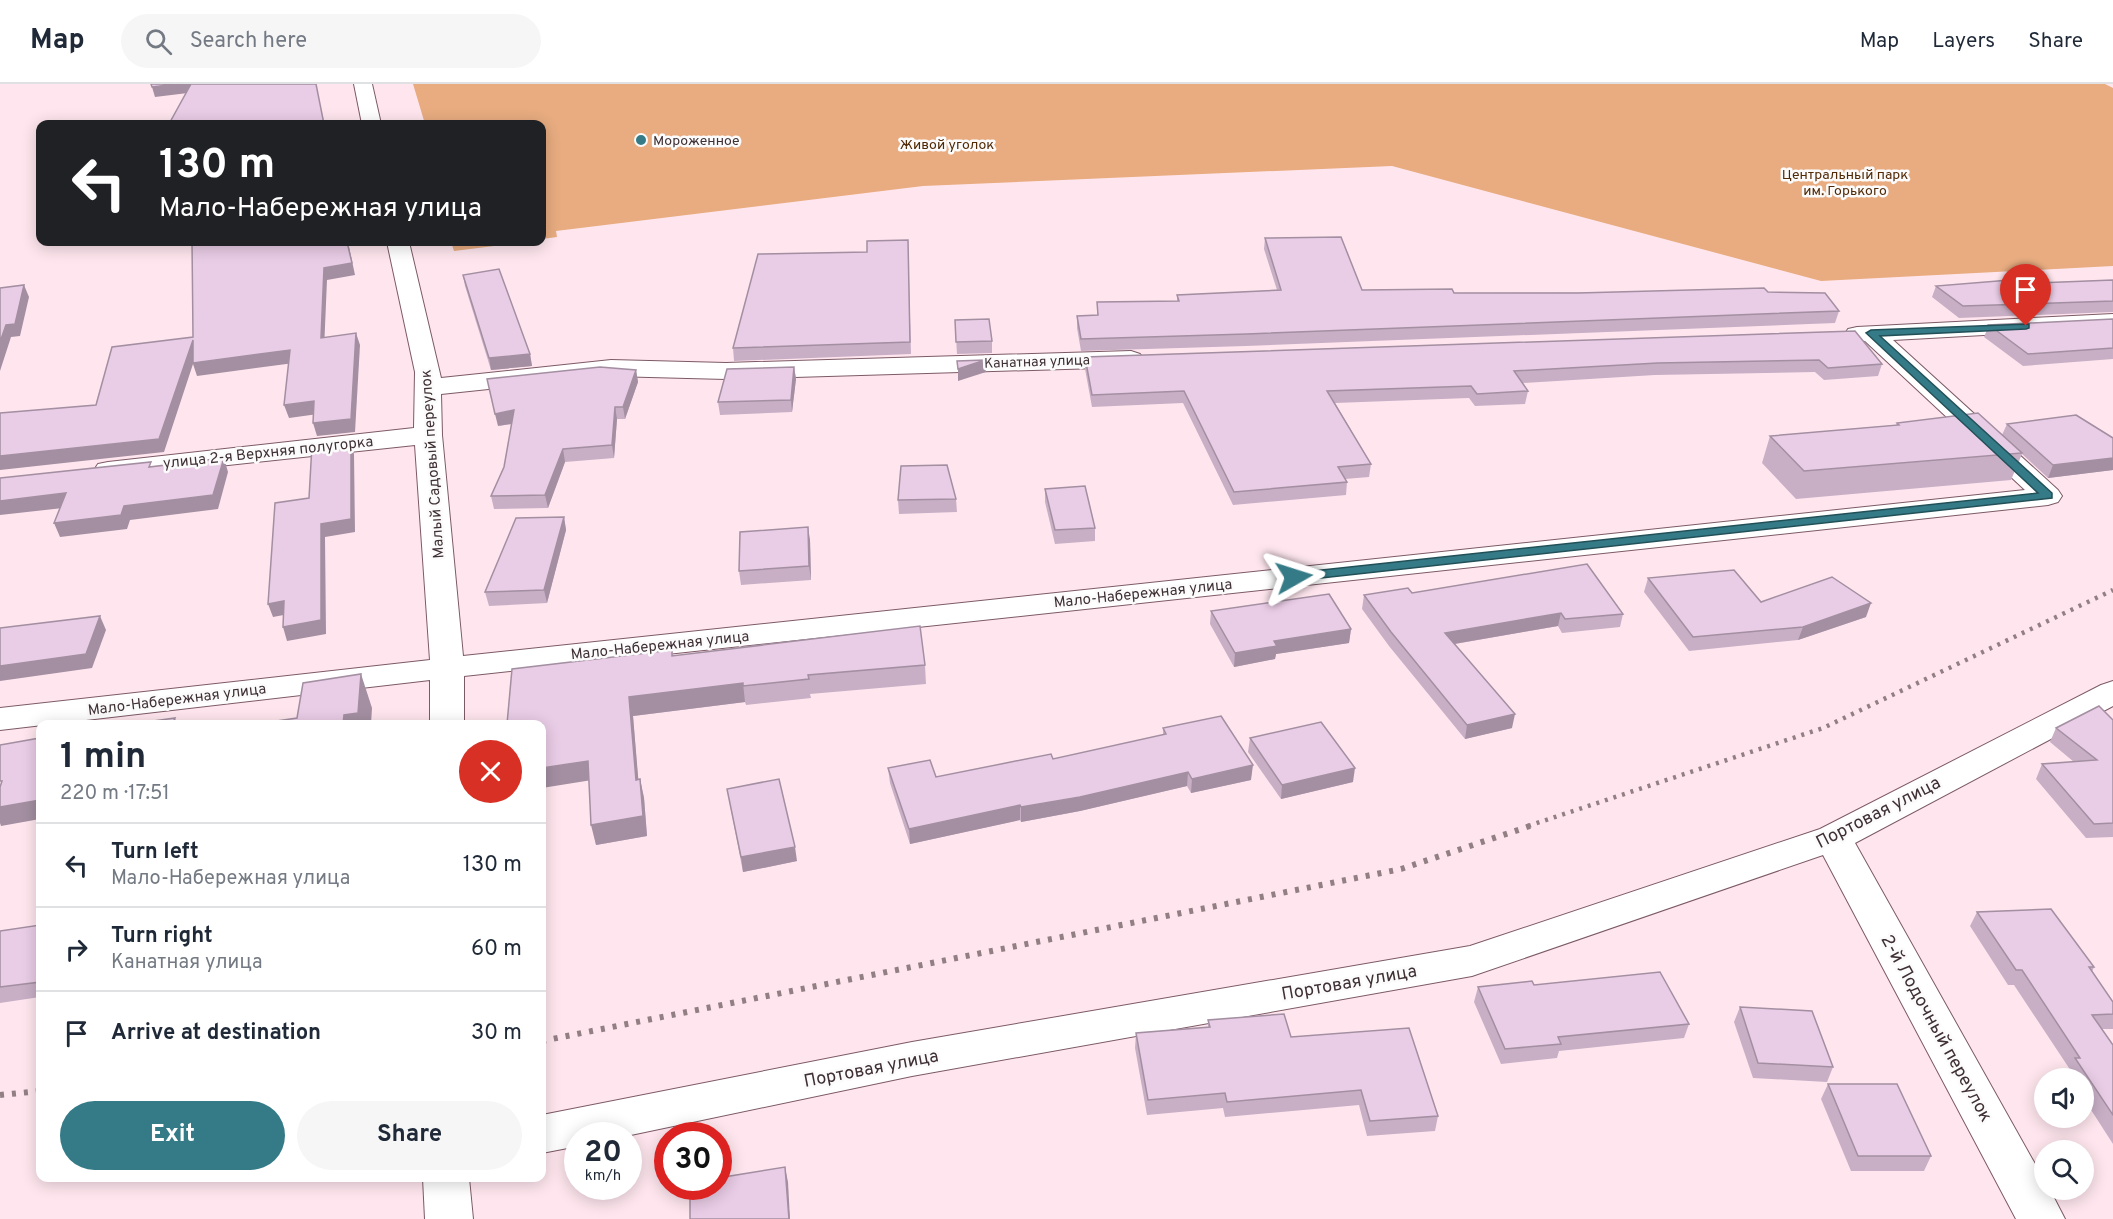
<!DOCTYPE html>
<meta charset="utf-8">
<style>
body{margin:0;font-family:Overpass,sans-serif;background:#f6f6f7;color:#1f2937;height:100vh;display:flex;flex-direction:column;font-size:22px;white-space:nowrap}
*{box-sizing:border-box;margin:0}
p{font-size:20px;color:#747a83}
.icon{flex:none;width:33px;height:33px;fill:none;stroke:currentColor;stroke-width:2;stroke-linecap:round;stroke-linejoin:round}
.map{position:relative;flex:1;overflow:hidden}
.sheet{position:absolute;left:36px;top:636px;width:510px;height:462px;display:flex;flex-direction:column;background:#fff;border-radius:12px;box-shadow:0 3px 15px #0003}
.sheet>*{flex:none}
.top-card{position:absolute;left:36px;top:36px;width:510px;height:126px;border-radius:12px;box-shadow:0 3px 15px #0003;background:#202124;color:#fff;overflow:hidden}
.tools{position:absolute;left:2034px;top:984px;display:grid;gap:12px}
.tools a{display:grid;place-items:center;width:60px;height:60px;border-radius:50%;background:#fff;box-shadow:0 3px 15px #0003;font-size:30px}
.speed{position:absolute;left:564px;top:1038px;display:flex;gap:12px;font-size:30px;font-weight:700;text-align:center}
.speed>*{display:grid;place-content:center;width:78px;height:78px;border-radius:50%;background:#fff;box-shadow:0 3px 15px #0003;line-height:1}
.speed small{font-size:15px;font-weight:400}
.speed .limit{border:9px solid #d22;background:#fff;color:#111}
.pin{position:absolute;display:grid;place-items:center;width:51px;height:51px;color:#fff;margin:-62px -26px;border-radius:50% 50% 50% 0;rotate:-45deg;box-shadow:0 0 6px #0007}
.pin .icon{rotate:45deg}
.me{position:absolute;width:66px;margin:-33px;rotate:84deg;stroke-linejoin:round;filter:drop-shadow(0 0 4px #0008)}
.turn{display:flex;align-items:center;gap:21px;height:126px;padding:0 24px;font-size:27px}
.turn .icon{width:78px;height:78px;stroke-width:2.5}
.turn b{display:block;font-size:42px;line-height:51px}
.round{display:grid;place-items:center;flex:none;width:63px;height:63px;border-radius:32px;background:#f6f6f7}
.headline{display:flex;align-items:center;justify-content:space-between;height:102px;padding:0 24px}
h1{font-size:36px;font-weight:700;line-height:45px}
.primary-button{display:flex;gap:12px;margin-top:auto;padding:12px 24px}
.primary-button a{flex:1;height:69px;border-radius:36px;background:#357b87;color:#fff;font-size:24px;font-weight:700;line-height:69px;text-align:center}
.primary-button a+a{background:#f6f6f7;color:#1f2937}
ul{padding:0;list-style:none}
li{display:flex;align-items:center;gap:18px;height:84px;padding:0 24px;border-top:2px solid #e0e1e3}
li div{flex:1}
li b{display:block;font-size:22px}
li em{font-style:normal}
header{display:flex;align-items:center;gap:36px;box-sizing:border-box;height:84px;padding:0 30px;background:#fff;border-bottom:2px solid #e0e1e3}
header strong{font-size:28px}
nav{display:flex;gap:33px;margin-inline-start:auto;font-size:21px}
.search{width:420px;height:54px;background:#f6f6f7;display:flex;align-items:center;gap:15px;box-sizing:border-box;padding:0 21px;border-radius:33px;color:#747a83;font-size:22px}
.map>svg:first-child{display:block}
</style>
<header>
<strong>Map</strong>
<div class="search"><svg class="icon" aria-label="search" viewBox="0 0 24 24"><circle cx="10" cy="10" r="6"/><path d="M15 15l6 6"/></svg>Search here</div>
<nav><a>Map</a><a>Layers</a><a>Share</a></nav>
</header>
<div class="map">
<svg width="2113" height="1135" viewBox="0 0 2113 1135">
<rect width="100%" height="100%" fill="#ffe6ee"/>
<!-- green -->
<g fill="#e8ac80">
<polygon points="413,0 2105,0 2113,4 2113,182 1821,197 1392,82 923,102 556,147 557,153 542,155 542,40 425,40"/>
<polygon points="451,158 526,158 454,167"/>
</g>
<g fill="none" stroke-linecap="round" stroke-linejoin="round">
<defs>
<g id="street">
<polygon points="354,0 372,0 381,40 362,40"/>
<polygon points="387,158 409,158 441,294 611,276 726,279 1131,267 1140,270 1144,275 1140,280 1131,283 726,295 611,292 441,310 442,351 463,572 2025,406 1865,257 1848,255 1845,250 1848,245 1857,243 2113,230 2113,244 1893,256 2058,406 2062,412 2058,418 2048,421 464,592 464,640 430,640 430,596 0,646 0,624 430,576 415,361 108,394 98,392 94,386 98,380 108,378 414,344 415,288"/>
<polygon points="2113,597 2113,622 1855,759 2044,1096 2044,1106 2050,1106 2065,1135 2016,1135 1823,771 1472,892 912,992 626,1052 578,1052 578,1062 542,1069 542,1031 912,958 1470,862 1820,745 2101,601"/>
<polygon points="423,1094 469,1094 473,1135 425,1135"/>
</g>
</defs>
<!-- street casing -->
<use href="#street" stroke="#7c5a65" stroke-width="2"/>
<!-- street -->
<use href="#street" fill="#fff" fill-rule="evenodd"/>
<!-- rail-far1 -->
<polyline stroke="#927f84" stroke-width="4.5" stroke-dasharray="3 6" stroke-linecap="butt" points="1528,742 1823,644 2113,506"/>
<!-- rail -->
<g stroke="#927f84" stroke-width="6" stroke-dasharray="4 8" stroke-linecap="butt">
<polyline points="542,957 1401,785 1533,741"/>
<polyline points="0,1011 40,1007"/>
</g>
</g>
<!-- wall -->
<g fill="#c8afc6">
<polygon points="1265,154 1362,206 1454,209 1768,208 1839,227 1835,239 1246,262 1081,267 1077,244 1077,232 1097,231 1097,218 1177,217 1177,211 1277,206 1264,165"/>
<polygon points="908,156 911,270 734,277 733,264 867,168"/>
<polygon points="463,191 530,270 532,282 491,286 465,202"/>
<polygon points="2113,196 2113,228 1959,234 1932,213 1936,202"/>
<polygon points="2113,235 2113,275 2023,282 1984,253 1989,241"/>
<polygon points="955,236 992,257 992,269 957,270"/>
<polygon points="1855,247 1882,280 1878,292 1824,296 1815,288 1655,291 1522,299 1528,307 1525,320 1475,322 1469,314 1335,319 1371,380 1369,393 1345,395 1347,398 1346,411 1233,421 1183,319 1092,323 1085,285 1085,273"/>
<polygon points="794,283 796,295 792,328 720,331 718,318"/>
<polygon points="636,286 638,298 625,335 617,335 614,374 565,378 548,424 494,425 491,412 504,383 512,340 498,342"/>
<polygon points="1897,339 2002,351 2007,340 2113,354 2113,386 2048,394 2022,370 2011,396 1796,415 1762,379 1770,352 1896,341"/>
<polygon points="1045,405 1095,444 1095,457 1055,460 1045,418"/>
<polygon points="956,415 957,428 899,430 898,416"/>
<polygon points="564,433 566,446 547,519 489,522 485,508"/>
<polygon points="810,456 811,496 741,501 739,487"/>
<polygon points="1648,494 1761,518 1866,533 1798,556 1689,567 1644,508"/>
<polygon points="1412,509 1623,530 1620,543 1562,549 1558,542 1455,560 1512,644 1465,655 1389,562 1362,525 1364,511"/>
<polygon points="1211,527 1351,545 1349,559 1276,570 1275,575 1234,583 1210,540"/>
<polygon points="672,566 673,572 925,581 926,600 810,610 811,614 746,621 745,618 633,632 638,695 640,695 644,714 647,752 596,761 589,697"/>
<polygon points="2113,636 2113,753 2086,754 2036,695 2042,680 2074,678 2050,658 2056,644"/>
<polygon points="1163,644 1251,696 1191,709 1187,702 1080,727 1021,738 1020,736 910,760 890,699 888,684 936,693 1053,675 1163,651"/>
<polygon points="1250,654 1353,698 1281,715 1248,668"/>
<polygon points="727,705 797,777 743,788"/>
<polygon points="1977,828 2094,883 2092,888 2113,918 2113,945 2102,945 2113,961 2113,1060 2084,1015 2084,994 2070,994 2066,989 2069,984 2014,901 2008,901 1970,842"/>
<polygon points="40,841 40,913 0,919 0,847"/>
<polygon points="1534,901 1689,940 1684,954 1559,967 1557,974 1501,980 1474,918 1478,903"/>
<polygon points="1740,923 1833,983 1827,998 1753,994 1734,938"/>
<polygon points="1208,936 1291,953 1438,1032 1435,1047 1367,1052 1359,1021 1225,1033 1223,1024 1147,1031 1135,964 1136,949 1208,943"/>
<polygon points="1828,1000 1931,1072 1924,1087 1851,1087 1821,1015"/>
</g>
<!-- shaded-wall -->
<g fill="#a38fa1">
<polygon points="176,0 193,0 196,8 155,13 152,3"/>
<polygon points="347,158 348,158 355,191 327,196 324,266 321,254 324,184"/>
<polygon points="24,201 29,213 20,252 11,253 0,287 0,258 6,241"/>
<polygon points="356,249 360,261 355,348 317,352 313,339"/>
<polygon points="193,256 290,266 294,279 197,292 193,280 164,368 0,386 0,372 159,355"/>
<polygon points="530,270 532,282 491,286 489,274"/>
<polygon points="985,276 986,288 958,297 958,285"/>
<polygon points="794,283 796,295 792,328 791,316"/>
<polygon points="636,286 638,298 625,335 623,323"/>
<polygon points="314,317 318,330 289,334 284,321"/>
<polygon points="615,323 617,335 614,374 612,361"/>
<polygon points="514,326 517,339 498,342 495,330"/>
<polygon points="351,357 354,370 355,448 325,453 326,550 287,557 283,543"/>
<polygon points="563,365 565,378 548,424 545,411"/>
<polygon points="224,374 228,388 218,425 130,436 127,445 60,453 54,439 124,422"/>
<polygon points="2113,374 2113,386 2048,394 2053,381"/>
<polygon points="66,409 72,423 0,431 0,417"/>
<polygon points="564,433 566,446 547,519 544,506"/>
<polygon points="808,443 810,456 811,496 809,482"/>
<polygon points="284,517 289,530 273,533 268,520"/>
<polygon points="1871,519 1866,533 1798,556 1803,543"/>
<polygon points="1561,529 1558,542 1442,562 1445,549"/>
<polygon points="100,532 106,546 92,584 0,597 0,582"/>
<polygon points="1351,545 1349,559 1276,570 1275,575 1234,583 1235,569 1274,557"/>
<polygon points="361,590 372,624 371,640 343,640 344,631"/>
<polygon points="743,599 745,618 633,632 640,715 636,696 629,613"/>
<polygon points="1515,630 1512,644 1465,655 1467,641"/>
<polygon points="175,634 177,640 172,640"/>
<polygon points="588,677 592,696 542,704 542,684"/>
<polygon points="1253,681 1251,696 1191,709 1192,695"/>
<polygon points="1355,684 1353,698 1281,715 1282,701"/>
<polygon points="1188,688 1187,702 1080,727 1021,738 1021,723"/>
<polygon points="640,695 644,714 647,752 596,761 591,741"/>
<polygon points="40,716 40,735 1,742 0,739 0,723"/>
<polygon points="1020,721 1020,736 910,760 909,745"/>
<polygon points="795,763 797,777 743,788 741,773"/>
<polygon points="785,1083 788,1098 790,1135 789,1135"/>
</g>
<!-- building -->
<g fill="#e9cce6" stroke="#a38fa1" stroke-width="1.5">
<polygon points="151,0 176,0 152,3"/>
<polygon points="191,0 316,0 324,40 169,40"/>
<polygon points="1341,153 1362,206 1452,205 1454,209 1578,209 1764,204 1768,208 1825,209 1839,227 1247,250 1081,255 1077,232 1098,231 1097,218 1179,217 1177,211 1281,206 1265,154"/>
<polygon points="908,156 910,258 733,264 758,170 867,168 867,157"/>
<polygon points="192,158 347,158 352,179 324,184 321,254 356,249 351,335 313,339 314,317 284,321 290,266 193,279 193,256 159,355 0,372 0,329 96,321 112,263 193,253"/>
<polygon points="499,185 530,270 489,274 463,191"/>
<polygon points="2032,195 2037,199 2113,196 2113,217 1963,222 1936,202 2010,196"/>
<polygon points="24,201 15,240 6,241 0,258 0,204"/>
<polygon points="989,235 992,257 956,258 955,236"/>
<polygon points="2113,235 2113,264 2028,270 1989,241"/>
<polygon points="1855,247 1882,280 1828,284 1819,276 1658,279 1514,287 1528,307 1477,310 1471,302 1327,307 1371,380 1338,383 1347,398 1234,408 1184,307 1092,311 1085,273"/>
<polygon points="985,276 958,285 957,277"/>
<polygon points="600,283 636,286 623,323 615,323 612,361 563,365 545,411 491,412 504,383 514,326 495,330 487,295"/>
<polygon points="794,283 791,316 718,318 727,285"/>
<polygon points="1978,329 2022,369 1804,387 1770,352 1899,341 1897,339"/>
<polygon points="2076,331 2113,354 2113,374 2053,381 2007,340"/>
<polygon points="351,357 351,435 321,440 321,536 283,543 284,517 268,520 275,419 309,414 312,361"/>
<polygon points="224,374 213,411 124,422 121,431 54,439 66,409 0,417 0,394 151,378 149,383"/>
<polygon points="947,381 956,415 898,416 901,382"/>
<polygon points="1085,402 1095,444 1055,446 1045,405"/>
<polygon points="564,433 544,506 485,508 516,434"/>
<polygon points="808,443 809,482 739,487 740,448"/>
<polygon points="1587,480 1623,530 1565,535 1561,529 1445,549 1515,630 1467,641 1391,548 1364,511 1408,504 1412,509"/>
<polygon points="1734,486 1761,518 1832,493 1871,519 1803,543 1693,553 1648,494"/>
<polygon points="1329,510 1351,545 1274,557 1277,562 1235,569 1211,527"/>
<polygon points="100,532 86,570 0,582 0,544"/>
<polygon points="920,542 925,581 808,591 809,595 743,602 743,599 629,613 636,696 640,695 643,732 591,741 588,677 542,684 542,640 507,640 512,585 672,566 672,572"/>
<polygon points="361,590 358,629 344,631 343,640 256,640 297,634 303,599"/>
<polygon points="2099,622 2113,636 2113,739 2094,740 2042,680 2097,676 2056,644"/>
<polygon points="1221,632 1253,681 1192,695 1188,688 1080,713 1021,723 1020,721 909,745 888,684 930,676 936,693 1051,670 1053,675 1166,650 1163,644"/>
<polygon points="175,634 172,640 132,640"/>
<polygon points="1321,638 1355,684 1282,701 1250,654"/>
<polygon points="40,654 40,716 0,723 0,703 2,697 0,697 0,661"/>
<polygon points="779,695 795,763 741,773 727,705"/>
<polygon points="2051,825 2094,883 2089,883 2113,918 2113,930 2092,931 2113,961 2113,1031 2075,974 2080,974 2022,886 2016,886 1977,828"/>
<polygon points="40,841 40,898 0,903 0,847"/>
<polygon points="1660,888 1689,940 1558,953 1561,960 1505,965 1478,903 1532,897 1534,901"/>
<polygon points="1740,923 1812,927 1833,983 1758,979"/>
<polygon points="1284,930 1291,953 1409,944 1438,1032 1370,1037 1361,1006 1227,1018 1225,1009 1148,1016 1136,949 1210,943 1208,936"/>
<polygon points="1828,1000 1897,1000 1931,1072 1858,1072"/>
<polygon points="785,1083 789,1135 690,1135 690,1102 718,1102 718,1094"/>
</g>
<!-- route -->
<polygon fill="#357b87" stroke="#225058" stroke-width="1.5" points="2029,240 2029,244 2026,245 1880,252 2052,409 2052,414 1294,497 1288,493 1294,489 2038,409 1866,249 1871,246"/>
<!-- markers -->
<circle fill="#357b87" stroke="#fbfbfb" stroke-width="2" cx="641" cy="56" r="6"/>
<g text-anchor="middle" stroke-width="5" stroke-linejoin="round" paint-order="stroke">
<!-- far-poi labels -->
<g font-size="14" fill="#3f3034" stroke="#fbfbfb" text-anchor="start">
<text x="653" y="61">Мороженное</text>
</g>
<!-- far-park labels -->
<g font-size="14" fill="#512905" stroke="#fbfbfb">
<text x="947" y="65">Живой уголок</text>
<text x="1845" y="95">Центральный парк<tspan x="1845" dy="16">им. Горького</tspan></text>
</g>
<!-- far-street labels -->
<g font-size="14" fill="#3f3034" stroke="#fbfbfb">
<text transform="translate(1037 277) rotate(-2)" y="5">Канатная улица</text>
</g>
<!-- street labels -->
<g font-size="15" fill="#3f3034" stroke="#fbfbfb">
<text transform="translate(268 368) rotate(-6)" y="5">улица 2-я Верхняя полугорка</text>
<text transform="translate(432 380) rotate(-94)" y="5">Малый Садовый переулок</text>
<text transform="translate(1143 509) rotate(-6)" y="5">Мало-Набережная улица</text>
<text transform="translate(660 561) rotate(-6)" y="5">Мало-Набережная улица</text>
<text transform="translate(177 615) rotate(-7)" y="5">Мало-Набережная улица</text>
</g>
<!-- near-street labels -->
<g font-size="18" fill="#3f3034" stroke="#fbfbfb">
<text transform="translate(1878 728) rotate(-27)" y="6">Портовая улица</text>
<text transform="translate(1349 898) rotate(-10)" y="6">Портовая улица</text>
<text transform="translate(1937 944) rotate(61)" y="6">2-й Лодочный переулок</text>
<text transform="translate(871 984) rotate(-11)" y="6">Портовая улица</text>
</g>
</g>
</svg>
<div class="tools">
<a><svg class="icon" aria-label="sound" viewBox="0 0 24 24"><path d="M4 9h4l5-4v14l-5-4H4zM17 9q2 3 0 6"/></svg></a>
<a><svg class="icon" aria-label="search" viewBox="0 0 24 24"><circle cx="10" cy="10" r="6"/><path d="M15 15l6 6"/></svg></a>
</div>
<div class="speed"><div>20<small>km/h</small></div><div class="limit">30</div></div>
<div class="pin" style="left:2026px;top:242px;background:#d93025"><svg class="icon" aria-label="arrive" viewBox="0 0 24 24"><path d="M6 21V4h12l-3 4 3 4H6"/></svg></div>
<svg class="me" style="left:1294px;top:493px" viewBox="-20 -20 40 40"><path d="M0-17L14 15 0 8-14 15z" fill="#357b87" stroke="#fff" stroke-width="4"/></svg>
<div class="top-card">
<div class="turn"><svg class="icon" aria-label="left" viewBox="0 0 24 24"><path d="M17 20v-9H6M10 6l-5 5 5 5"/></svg><div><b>130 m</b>Мало-Набережная улица</div></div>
</div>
<section class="sheet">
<div class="headline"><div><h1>1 min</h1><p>220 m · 17:51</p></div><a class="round" style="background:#d93025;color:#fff"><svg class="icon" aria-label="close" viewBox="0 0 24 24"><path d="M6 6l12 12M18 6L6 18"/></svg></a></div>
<ul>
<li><svg class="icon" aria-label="left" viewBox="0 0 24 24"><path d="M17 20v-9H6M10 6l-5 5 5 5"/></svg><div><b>Turn left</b><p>Мало-Набережная улица</p></div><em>130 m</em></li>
<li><svg class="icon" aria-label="right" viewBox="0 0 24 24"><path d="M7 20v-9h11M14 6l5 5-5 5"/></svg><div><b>Turn right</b><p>Канатная улица</p></div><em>60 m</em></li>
<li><svg class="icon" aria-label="arrive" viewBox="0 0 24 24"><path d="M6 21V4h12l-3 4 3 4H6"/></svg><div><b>Arrive at destination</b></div><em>30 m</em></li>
</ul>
<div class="primary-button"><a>Exit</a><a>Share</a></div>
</section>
</div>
